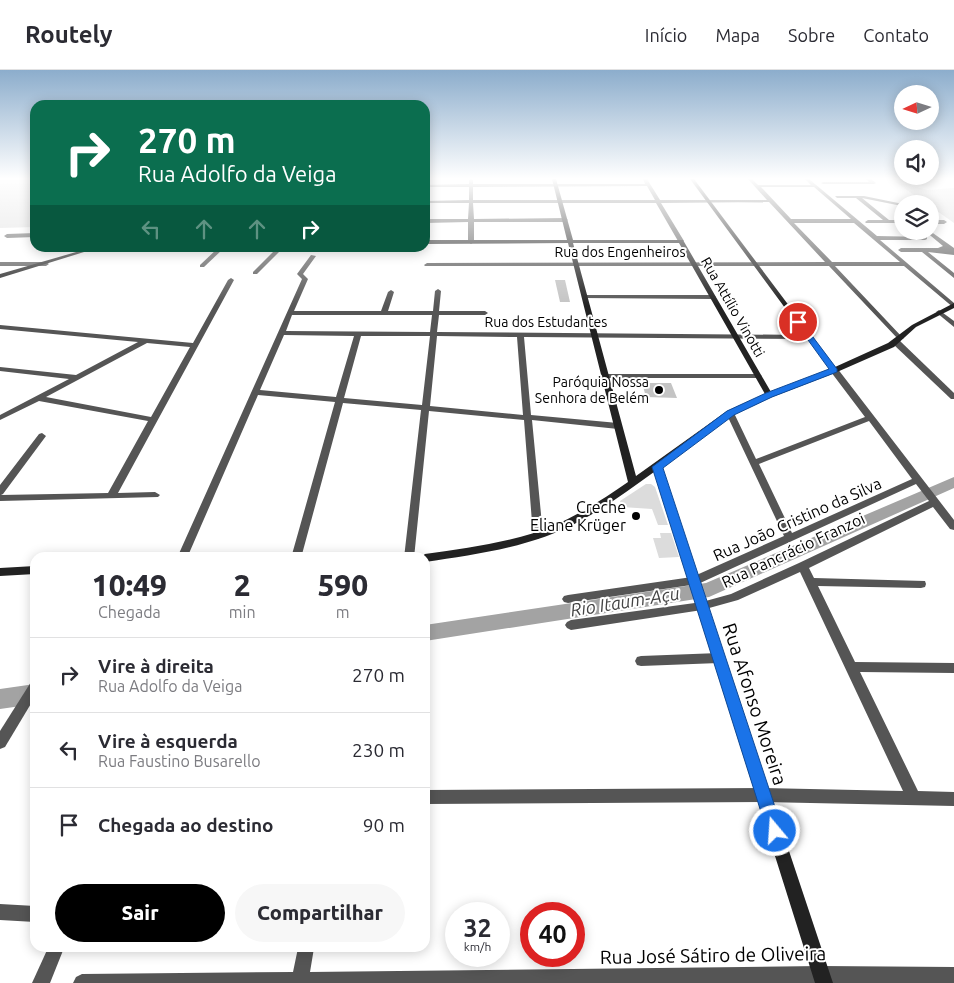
<!DOCTYPE html>
<html lang="pt">
<meta charset="utf-8">
<style>
body{margin:0;font-family:Ubuntu,sans-serif;background:#f7f7f7;color:#2b2b33;height:100vh;display:flex;flex-direction:column;font-size:19px;white-space:nowrap}
*{box-sizing:border-box;margin:0}
p{font-size:16px;color:#7c7c81}
.icon{flex:none;width:28px;height:28px;fill:none;stroke:currentColor;stroke-width:2;stroke-linecap:round;stroke-linejoin:round}
.map{position:relative;flex:1;overflow:hidden}
.panel{position:absolute;left:30px;top:482px;width:400px;height:400px;display:flex;flex-direction:column;background:#fff;border-radius:15px;box-shadow:0 2px 12px #0003}
.panel>*{flex:none}
.banner{position:absolute;left:30px;top:30px;width:400px;height:152px;border-radius:15px;box-shadow:0 2px 12px #0003;background:#0b6e4f;color:#fff;overflow:hidden}
.needle{width:32px;rotate:266deg}
.controls{position:absolute;left:894px;top:15px;display:grid;gap:10px}
.controls a{display:grid;place-items:center;width:45px;height:45px;border-radius:50%;background:#fff;box-shadow:0 2px 12px #0003;font-size:25px}
.speed{position:absolute;left:445px;top:832px;display:flex;gap:10px;font-size:25px;font-weight:700;text-align:center}
.speed>*{display:grid;place-content:center;width:65px;height:65px;border-radius:50%;background:#fff;box-shadow:0 2px 12px #0003;line-height:1}
.speed small{font-size:12px;font-weight:400}
.speed .limit{border:8px solid #d22;background:#fff;color:#111}
.pin{position:absolute;display:grid;place-items:center;width:42px;height:42px;color:#fff;margin:-21px;border:2px solid #fff;border-radius:50%;box-shadow:0 1px 5px #0007}
.me{position:absolute;width:55px;margin:-28px;rotate:342deg;stroke-linejoin:round;filter:drop-shadow(0 0 4px #0008)}
.turn{display:flex;align-items:center;gap:18px;height:105px;padding:0 25px;font-size:22px}
.turn .icon{width:65px;height:65px;stroke-width:2.5}
.turn b{display:block;font-size:35px;line-height:42px}
.lanes{display:flex;align-items:center;height:48px;padding:0 25px;background:#0003;justify-content:center;gap:25px;direction:ltr}
.lanes .off{opacity:.35}
.eta{display:flex;justify-content:space-evenly;align-items:center;height:85px;text-align:center}
.eta b{font-size:30px;font-weight:800;line-height:35px}
.action{display:flex;gap:10px;margin-top:auto;padding:10px 25px}
.action a{flex:1;height:58px;border-radius:30px;background:#000;color:#fff;font-size:20px;font-weight:800;line-height:58px;text-align:center}
.action a+a{background:#f7f7f7;color:#2b2b33}
ul{padding:0;list-style:none}
li{display:flex;align-items:center;gap:15px;height:75px;padding:0 25px;border-top:1px solid #e1e1e2}
li div{flex:1}
li b{display:block;font-size:19px}
li em{font-style:normal}
header{display:flex;align-items:center;gap:30px;box-sizing:border-box;height:70px;padding:0 25px;background:#fff;border-bottom:1px solid #e1e1e2}
header strong{font-size:24px}
nav{display:flex;gap:28px;margin-inline-start:auto;font-size:18px}
.map>svg:first-child{display:block}
</style>
<header>
<strong>Routely</strong>
<nav><a>Início</a><a>Mapa</a><a>Sobre</a><a>Contato</a></nav>
</header>
<div class="map">
<svg width="954" height="913" viewBox="0 0 954 913">
<rect width="100%" height="100%" fill="#fff"/>
<!-- green -->
<g fill="#dcdcdc">
<polygon points="0,109 35,109 35,138 30,139 35,142 35,157 0,158"/>
<polygon points="895,111 927,120 954,118 954,153 930,136 930,134 926,134"/>
<polygon points="646,414 651,414 655,417 668,455 658,455 652,439 622,437 620,431"/>
<polygon points="660,463 671,463 679,487 659,488 653,468 661,468"/>
</g>
<g fill="none" stroke-linecap="round" stroke-linejoin="round">
<!-- river -->
<g fill="#a3a3a3" fill-rule="evenodd">
<polygon points="954,407 954,418 709,527 425,571 425,555 706,513"/>
<polygon points="35,614 35,634 0,639 0,619"/>
</g>
</g>
<!-- building -->
<g fill="#c4c4c4">
<polygon points="555,210 565,210 570,232 560,232"/>
<polygon points="642,313 671,313 677,328 646,327"/>
</g>
<g fill="none" stroke-linecap="round" stroke-linejoin="round">
<!-- street -->
<g fill="#555" fill-rule="evenodd">
<path d="M471 109 473 110V114H645L643 109H647L660 130H767L748 109H752L758 115H811L805 109H809L877 166 927 167V169L925 170H880L954 233V238L904 196H835L902 267 904 268 900 270 898 269 829 196H425L424 195 427 193 825 192 769 132 661 133 684 171 681 173 678 171 656 133H473L474 149 565 148 568 150 565 152H474V172L471 174 468 172V152L425 153V149H468L469 133H425V131L469 130V117H425V115L469 114V110ZM647 116 655 130H473V117ZM761 117H814L851 149H791ZM794 153H854L900 192H832Z"/>
<polygon points="866,109 871,109 876,113 874,114 823,114 821,113 823,112 869,112"/>
<polygon points="835,126 864,126 903,134 902,136 862,128 889,150 902,150 902,153 866,153 865,152 868,150 883,150 856,128 837,128"/>
<polygon points="930,150 944,150 947,152 944,154 930,154"/>
<polygon points="925,161 930,161 954,178 954,185 928,182 954,203 954,208 922,182 901,182 898,180 901,178 938,178 943,176"/>
<polygon points="35,163 35,167 7,168 4,166 7,164"/>
<polygon points="218,178 224,178 204,197 200,197 200,195"/>
<polygon points="277,178 283,178 257,204 253,204 253,202"/>
<path d="M311 185 316 186 303 204 308 209 294 241H381L388 222 391 220 394 222 388 241H433L435 221 438 219 441 221 439 241H485L488 243 485 245H439L437 262 809 265 813 267 809 269 524 267 531 345 618 353 622 356 618 359 532 350 543 465 538 469 533 465 524 350 429 341 414 488H404L421 340 343 333 301 488H291L335 332 258 325 187 488H177L302 209 297 204ZM292 245H432L430 262 286 261ZM284 265 354 266 336 327 260 320ZM361 266H430L422 335 344 328ZM437 266 517 267 523 345 430 336Z"/>
<polygon points="0,192 46,192 49,194 46,196 0,196"/>
<path d="M231 208 234 210 118 423 155 422 160 425 158 427 0 431V415L39 364 42 363 46 366 3 424 1 425 108 423 148 351 39 331 0 350V345L69 309 0 301V297L76 305 138 272 0 259V255L193 273 228 210ZM147 273 190 277 151 347 46 327Z"/>
<polygon points="584,225 713,225 716,227 713,229 582,228 582,226"/>
<polygon points="939,240 954,251 954,257 937,243 936,242"/>
<polygon points="893,270 899,270 954,323 954,329 951,329 893,274"/>
<path d="M831 298H837L954 450V460L950 459 933 437 809 498 814 508 925 511 926 514 925 517 921 518 818 516 855 592 954 593V603L860 602 918 721 954 722V736L763 732 425 734V720L763 718 903 721 800 502 738 530 702 540 571 560 567 558 565 555 567 552 571 550 702 532 731 524 799 493 929 431 916 414 698 514 568 533 564 532 562 529 564 526 568 525 692 507 784 466 726 343 730 341 734 343 756 389 865 347 831 302ZM869 351 912 409 792 463 759 394Z"/>
<polygon points="602,304 758,304 762,306 758,308 605,308 601,306"/>
<polygon points="719,583 723,584 725,588 723,592 719,593 641,596 637,595 635,591 637,587 641,586"/>
<polygon points="35,611 35,627 5,677 0,679 0,661 31,612"/>
<polygon points="0,834 35,836 35,852 0,850"/>
<polygon points="48,878 64,878 50,913 32,913"/>
<polygon points="298,878 314,878 310,902 821,896 954,897 954,913 73,913 76,907 82,904 293,902"/>
</g>
<!-- secondary -->
<g fill="#222" fill-rule="evenodd">
<path d="M552 109H556L573 170H683L771 322 830 299 690 109H694L835 297 888 273 912 255 954 233V238L916 257 894 277 837 302 772 327 733 345 661 397 833 913H815L654 402C630 419 606 437 580 451 533 477 478 484 425 492V488H420L425 484C462 479 498 474 534 463 568 452 599 432 628 412L568 173 425 174V170H567ZM573 173H679L765 324 727 341 636 406Z"/>
<polygon points="90,178 97,178 0,208 0,204"/>
<polygon points="35,496 35,504 0,506 0,498"/>
</g>
</g>
<!-- sky -->
<linearGradient id="sky" x2="0" y2="1"><stop stop-color="#8cadcc"/><stop offset="0.46" stop-color="#fff"/><stop offset="1" stop-color="#fff" stop-opacity="0"/></linearGradient>
<rect width="954" height="236" fill="url(#sky)"/>
<!-- route -->
<polygon fill="#1a73e8" stroke="#114b97" points="798,250 801,251 837,299 837,302 772,327 734,345 663,398 783,761 781,767 775,770 769,767 767,761 652,397 727,341 766,323 829,299 795,252"/>
<!-- markers -->
<g fill="#000" stroke="#fff" stroke-width="2">
<circle cx="659" cy="320" r="5"/>
<circle cx="636" cy="446" r="5"/>
</g>
<g text-anchor="middle" stroke-width="4" stroke-linejoin="round" paint-order="stroke">
<!-- far-street labels -->
<g font-size="14" fill="#000" stroke="#fff">
<text x="620" y="187">Rua dos Engenheiros</text>
<text transform="translate(733 237) rotate(60)" y="5">Rua Attílio Vinotti</text>
<text x="546" y="257">Rua dos Estudantes</text>
</g>
<!-- far-poi labels -->
<g font-size="14" fill="#000" stroke="#fff" text-anchor="end">
<text x="649" y="317">Paróquia Nossa<tspan x="649" dy="16">Senhora de Belém</tspan></text>
</g>
<!-- poi labels -->
<g font-size="16" fill="#000" stroke="#fff" text-anchor="end">
<text x="626" y="443">Creche<tspan x="626" dy="18">Eliane Krüger</tspan></text>
</g>
<!-- street labels -->
<g font-size="16" fill="#000" stroke="#fff">
<text transform="translate(797 449) rotate(-24)" y="6">Rua João Cristino da Silva</text>
<text transform="translate(793 480) rotate(-25)" y="6">Rua Pancrácio Franzoi</text>
</g>
<!-- water labels -->
<g font-size="18" font-style="italic" fill="#444" stroke="#fff">
<text transform="translate(625 532) rotate(-9)" y="6">Rio Itaum-Açu</text>
</g>
<!-- near-street labels -->
<g font-size="19" fill="#000" stroke="#fff">
<text transform="translate(755 634) rotate(72)" y="7">Rua Afonso Moreira</text>
<text transform="translate(713 885) rotate(-1)" y="7">Rua José Sátiro de Oliveira</text>
</g>
</g>
</svg>
<div class="controls">
<a><svg class="needle" viewBox="-14 -14 28 28"><path d="M0-13l5 13h-10z" fill="#e53935"/><path d="M0 13l5-13h-10z" fill="#7c7c81"/></svg></a>
<a><svg class="icon" aria-label="sound" viewBox="0 0 24 24"><path d="M4 9h4l5-4v14l-5-4H4zM17 9q2 3 0 6"/></svg></a>
<a><svg class="icon" aria-label="layers" viewBox="0 0 24 24"><path d="M12 4l9 5-9 5-9-5zM3 14l9 5 9-5"/></svg></a>
</div>
<div class="speed"><div>32<small>km/h</small></div><div class="limit">40</div></div>
<div class="pin" style="left:798px;top:252px;background:#d93025"><svg class="icon" aria-label="arrive" viewBox="0 0 24 24"><path d="M6 21V4h12l-3 4 3 4H6"/></svg></div>
<svg class="me" style="left:775px;top:761px" viewBox="-20 -20 40 40"><circle r="17" fill="#1a73e8" stroke="#fff" stroke-width="3"/><path d="M0-11L8 9 0 5-8 9z" fill="#fff"/></svg>
<div class="banner">
<div class="turn"><svg class="icon" aria-label="right" viewBox="0 0 24 24"><path d="M7 20v-9h11M14 6l5 5-5 5"/></svg><div><b>270 m</b>Rua Adolfo da Veiga</div></div>
<div class="lanes"><svg class="icon off" aria-label="left" viewBox="0 0 24 24"><path d="M17 20v-9H6M10 6l-5 5 5 5"/></svg><svg class="icon off" aria-label="ahead" viewBox="0 0 24 24"><path d="M12 20V5M6 11l6-6 6 6"/></svg><svg class="icon off" aria-label="ahead" viewBox="0 0 24 24"><path d="M12 20V5M6 11l6-6 6 6"/></svg><svg class="icon" aria-label="right" viewBox="0 0 24 24"><path d="M7 20v-9h11M14 6l5 5-5 5"/></svg></div>
</div>
<section class="panel">
<div class="eta">
<div><b>10:49</b><p>Chegada</p></div>
<div><b>2</b><p>min</p></div>
<div><b>590</b><p>m</p></div>
</div>
<ul>
<li><svg class="icon" aria-label="right" viewBox="0 0 24 24"><path d="M7 20v-9h11M14 6l5 5-5 5"/></svg><div><b>Vire à direita</b><p>Rua Adolfo da Veiga</p></div><em>270 m</em></li>
<li><svg class="icon" aria-label="left" viewBox="0 0 24 24"><path d="M17 20v-9H6M10 6l-5 5 5 5"/></svg><div><b>Vire à esquerda</b><p>Rua Faustino Busarello</p></div><em>230 m</em></li>
<li><svg class="icon" aria-label="arrive" viewBox="0 0 24 24"><path d="M6 21V4h12l-3 4 3 4H6"/></svg><div><b>Chegada ao destino</b></div><em>90 m</em></li>
</ul>
<div class="action"><a>Sair</a><a>Compartilhar</a></div>
</section>
</div>
